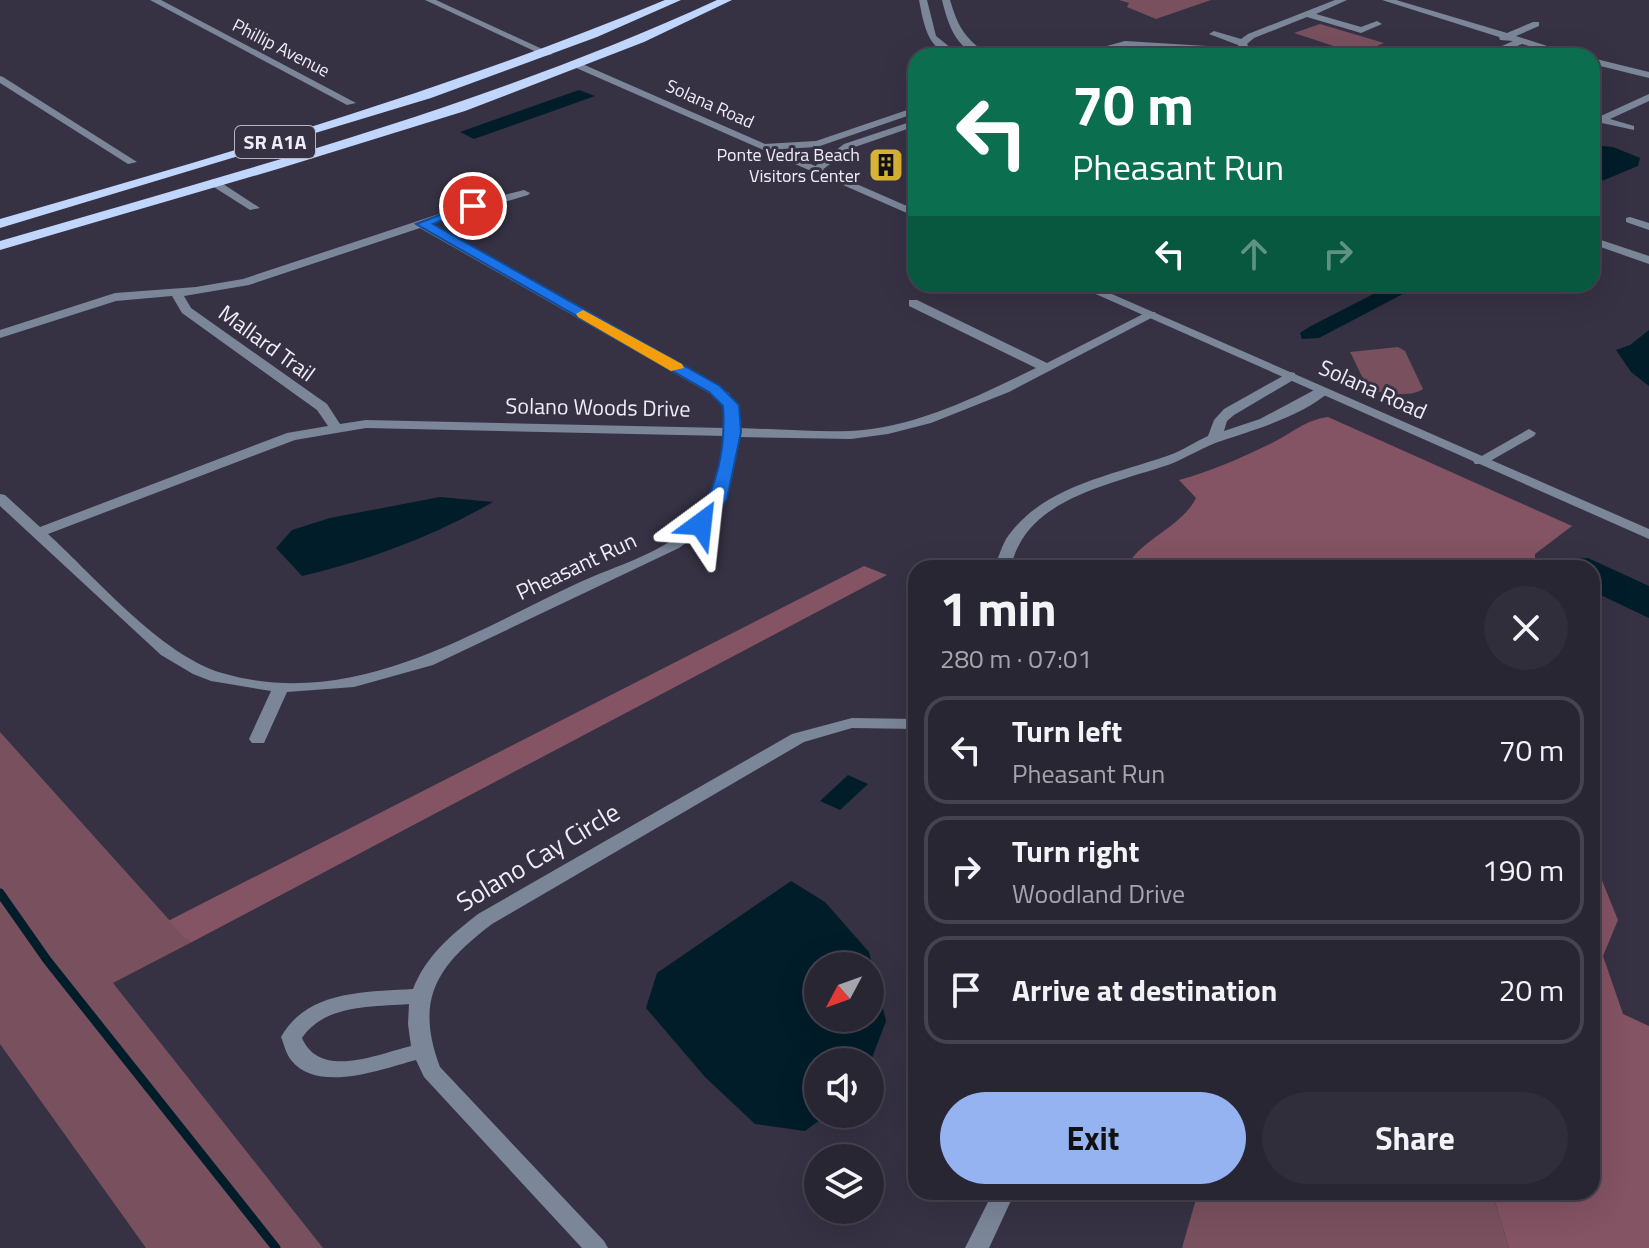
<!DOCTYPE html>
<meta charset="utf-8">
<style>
body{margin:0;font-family:"Titillium Web",sans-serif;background:#302e3b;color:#f1f3f6;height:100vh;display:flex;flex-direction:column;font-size:30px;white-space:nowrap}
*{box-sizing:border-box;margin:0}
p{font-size:26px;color:#a5a5ac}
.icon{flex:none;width:44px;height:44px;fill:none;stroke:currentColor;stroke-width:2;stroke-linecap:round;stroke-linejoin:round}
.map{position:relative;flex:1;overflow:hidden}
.details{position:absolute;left:908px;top:560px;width:692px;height:640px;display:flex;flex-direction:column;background:#282633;border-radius:24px;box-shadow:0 8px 32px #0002,0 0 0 2px #44434e}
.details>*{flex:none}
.banner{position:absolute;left:908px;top:48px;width:692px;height:244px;border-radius:24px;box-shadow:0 8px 32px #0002,0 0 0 2px #44434e;background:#0b6e4f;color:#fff;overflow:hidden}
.needle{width:52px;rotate:229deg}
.buttons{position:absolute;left:804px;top:952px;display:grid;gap:16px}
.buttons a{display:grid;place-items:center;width:80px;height:80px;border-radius:50%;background:#282633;box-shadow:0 8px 32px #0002,0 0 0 2px #44434e;font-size:40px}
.pin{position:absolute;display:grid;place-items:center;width:68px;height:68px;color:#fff;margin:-34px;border:4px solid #fff;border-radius:50%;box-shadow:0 2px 8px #0007}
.me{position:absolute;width:88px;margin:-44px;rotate:30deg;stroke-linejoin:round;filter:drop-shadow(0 0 6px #0008)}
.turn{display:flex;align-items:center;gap:28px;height:168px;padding:0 32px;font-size:36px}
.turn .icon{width:104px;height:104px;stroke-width:2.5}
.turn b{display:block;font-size:56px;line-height:68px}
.lanes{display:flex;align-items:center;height:76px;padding:0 32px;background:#0003;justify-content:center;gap:40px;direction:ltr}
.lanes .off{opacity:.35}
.round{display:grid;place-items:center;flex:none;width:84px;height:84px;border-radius:42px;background:#302e3b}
.headline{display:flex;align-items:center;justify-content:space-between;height:136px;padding:0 32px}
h1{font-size:48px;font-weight:700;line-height:60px}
.primary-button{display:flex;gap:16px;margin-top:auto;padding:16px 32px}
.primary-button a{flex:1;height:92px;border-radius:48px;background:#95b2f1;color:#111;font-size:32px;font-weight:700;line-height:92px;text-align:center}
.primary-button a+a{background:#302e3b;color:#f1f3f6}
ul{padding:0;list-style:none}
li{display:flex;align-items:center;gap:24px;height:108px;margin:0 16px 12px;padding:0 16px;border:4px solid #44434e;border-radius:24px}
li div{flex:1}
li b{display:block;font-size:30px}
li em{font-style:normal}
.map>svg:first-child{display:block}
</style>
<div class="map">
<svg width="1649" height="1248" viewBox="0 0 1649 1248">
<rect width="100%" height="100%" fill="#363244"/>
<!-- green -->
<g fill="#79505e">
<polygon points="1119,0 1211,0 1156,19 1127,7 1129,3"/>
<polygon points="1320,24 1384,43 1358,54 1294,33"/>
<path d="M1398 347 1405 351 1423 389C1415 394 1408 394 1398 394 1364 394 1365 380 1350 352Z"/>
<polygon points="0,732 190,943 113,983 323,1248 146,1248 0,1044"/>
<polygon points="1198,1192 1492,1192 1509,1248 1182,1248"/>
</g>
<!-- forest -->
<g fill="#845364">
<path d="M1328 417 1572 526 1535 554V568H1126C1140 539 1181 528 1196 498L1179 480C1212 471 1241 458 1272 443 1292 433 1305 420 1328 417Z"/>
<polygon points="864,566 887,575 190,943 168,921"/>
<polygon points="1592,872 1601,878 1618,920 1603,956 1623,1014 1649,1026 1649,1248 1509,1248 1492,1192 1592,1192"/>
</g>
<!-- water -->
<g fill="#011d29" fill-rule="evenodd">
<polygon points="579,90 595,96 474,139 460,132"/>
<polygon points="1592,145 1613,147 1640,158 1638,166 1592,185"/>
<polygon points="1393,284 1422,284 1319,338 1302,339 1300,333 1309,327"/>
<polygon points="1649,330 1649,386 1631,372 1616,350 1630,345"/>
<path d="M440 497 493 502C434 536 367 561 302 576L276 548 292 530 330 518Z"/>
<polygon points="1588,558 1649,586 1649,618 1592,591 1592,568 1557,568 1571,559"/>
<polygon points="848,775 868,784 840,810 820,801"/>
<path d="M791 881 825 902 869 952 886 1021 870 1063 818 1062V1114H828L805 1131 755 1124 705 1077 646 1008 657 973ZM818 966H870V1018H818Z"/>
</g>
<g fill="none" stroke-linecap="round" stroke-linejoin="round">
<!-- stream -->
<polyline stroke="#011d29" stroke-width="9" points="0,893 47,960 276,1248"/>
<!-- minor -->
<g fill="#7b8699" fill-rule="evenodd">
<polygon points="150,0 161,0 356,103 347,105"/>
<path d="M919 0H927L936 36 961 56C928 56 924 25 919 0Z"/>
<path d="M942 0H950C959 30 965 37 989 56 958 56 948 25 942 0Z"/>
<polygon points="1335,0 1347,0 1316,14 1361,27 1377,21 1382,24 1361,33 1307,17 1254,38 1247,44 1250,49 1260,56 1125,47 1087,56 1070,56 1125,41 1240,48 1238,45 1209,34 1214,31 1241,39 1248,34"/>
<polygon points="1382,0 1396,0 1507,33 1533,22 1539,22 1539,26 1516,36 1578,56 1563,56 1522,44 1493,56 1480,56 1513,41 1500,40 1499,37"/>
<polygon points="1592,58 1649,72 1649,78 1592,64"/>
<polygon points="0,76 3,77 137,162 128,164 0,83"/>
<polygon points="1649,94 1649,101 1610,119 1634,126 1634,130 1602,123 1592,127 1592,120"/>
<polygon points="916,107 916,113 817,147 764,150 759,147 764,144 816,141"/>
<polygon points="916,120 916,126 852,148 818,173 809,171 844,144"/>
<polygon points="213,179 217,180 260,208 250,210 209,184 207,182"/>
<path d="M524 190 530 193 528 195 430 224 729 393 736 408 739 428C775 429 813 432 850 431 915 428 978 396 1036 368L909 306V300H917L1047 363 1147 312H1155L1157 315 1009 392 931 423 888 434 851 439 738 437C736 485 719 521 679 548L433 665 354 687 287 692 264 743H252L249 739 271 691 211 681 193 674 161 655 0 506V494L5 495 40 527 287 433 328 426 317 410 182 313 172 296 116 301 0 338V330L115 293 196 287 243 279 469 204ZM420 228 718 398 723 408 725 428 366 420 340 424 327 404 191 308 184 296 249 285ZM366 428 725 436C723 464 715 501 695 521 665 553 617 565 578 583 467 635 351 711 222 673 161 655 96 578 48 534L295 440Z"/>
<polygon points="1630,217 1649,223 1649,230 1626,222 1626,218"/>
<polygon points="1592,237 1649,256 1649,264 1592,244"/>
<path d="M1290 372 1295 373V379L1234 415 1227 421 1224 431 1260 419 1318 388 1323 387 1330 391C1305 415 1256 429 1224 440 1204 446 1187 458 1168 465 1121 481 1043 496 1019 545 1015 552 1013 560 1010 568H994C998 559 1001 548 1006 539 1043 484 1117 475 1175 453 1186 448 1197 441 1208 436L1214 420 1224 409Z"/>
<polygon points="1529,429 1536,433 1534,436 1485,464 1475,464 1473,461"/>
<path d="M852 718 916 719V729L852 728 804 742 492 924C438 965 414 998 440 1067L604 1241 608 1248H582L424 1077 416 1060C382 1069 318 1094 291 1060 286 1054 284 1044 281 1037 307 990 366 992 413 989 426 956 451 935 478 914L792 734ZM409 1004 408 1024 411 1046C378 1054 320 1080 302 1038 325 1004 372 1007 409 1004Z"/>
<polygon points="993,1192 1015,1192 989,1248 965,1248"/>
</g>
<!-- tertiary -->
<g fill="#7b8699" fill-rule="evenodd">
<polygon points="425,0 436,0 553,54 545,56"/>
<polygon points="574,63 580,63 916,210 916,217 574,67"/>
<polygon points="1073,284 1089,284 1649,529 1649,539"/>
</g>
<!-- primary -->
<g fill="#c1d6fd" fill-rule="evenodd">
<path d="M665 0H681L597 37 431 98 0 228V219C225 154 449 90 665 0Z"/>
<path d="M717 0H732L644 42 465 111 281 168 0 250V241C243 170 486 106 717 0Z"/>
</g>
</g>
<!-- route -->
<path fill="#1a73e8" stroke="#114b97" stroke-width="2" d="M469 204 480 206 433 224 720 386 739 405 741 432 727 499 707 528H695L693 524C717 490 726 448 723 406L709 392 416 224Z"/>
<!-- slow -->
<polygon fill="#f59e0b" points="583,310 682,364 684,368 671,371 578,317 576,314"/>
<!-- icons -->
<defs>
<symbol id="building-square" viewBox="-11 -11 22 22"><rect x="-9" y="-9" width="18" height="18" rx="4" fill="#d8b434" stroke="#363244"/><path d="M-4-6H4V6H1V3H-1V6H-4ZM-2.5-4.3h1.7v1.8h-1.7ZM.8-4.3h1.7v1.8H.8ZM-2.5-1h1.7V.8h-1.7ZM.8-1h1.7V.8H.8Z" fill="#111"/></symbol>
</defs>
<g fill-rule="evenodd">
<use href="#building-square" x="866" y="145" width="40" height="40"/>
</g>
<g text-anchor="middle" stroke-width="6" stroke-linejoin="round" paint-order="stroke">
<!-- far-street labels -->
<g font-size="18" fill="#efedf9" stroke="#363244">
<text transform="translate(281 48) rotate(27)" y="6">Phillip Avenue</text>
<text transform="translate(710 104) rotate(24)" y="6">Solana Road</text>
</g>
<!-- far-poi labels -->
<g font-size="18" fill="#efedf9" stroke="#363244" text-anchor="end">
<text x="860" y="161">Ponte Vedra Beach<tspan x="860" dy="21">Visitors Center</tspan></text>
</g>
<!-- shield labels -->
<rect fill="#363244" stroke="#b8b5c3" stroke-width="2" x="235" y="126" width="80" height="32" rx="6"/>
<g font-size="20" font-weight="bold" fill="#efedf9">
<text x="275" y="149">SR A1A</text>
</g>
<!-- street labels -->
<g font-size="22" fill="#efedf9" stroke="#363244">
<text transform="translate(267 343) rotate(36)" y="8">Mallard Trail</text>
<text transform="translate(1373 389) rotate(24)" y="8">Solana Road</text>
<text transform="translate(598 407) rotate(1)" y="8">Solano Woods Drive</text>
<text transform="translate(576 566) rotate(-25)" y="8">Pheasant Run</text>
</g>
<!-- near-street labels -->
<g font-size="26" fill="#efedf9" stroke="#363244">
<text transform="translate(538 857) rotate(-31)" y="9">Solano Cay Circle</text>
</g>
</g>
</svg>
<div class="buttons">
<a><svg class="needle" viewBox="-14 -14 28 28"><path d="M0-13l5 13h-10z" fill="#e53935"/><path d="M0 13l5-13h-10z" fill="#a5a5ac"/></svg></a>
<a><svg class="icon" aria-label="sound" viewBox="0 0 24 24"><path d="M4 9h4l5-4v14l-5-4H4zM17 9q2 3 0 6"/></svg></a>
<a><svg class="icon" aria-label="layers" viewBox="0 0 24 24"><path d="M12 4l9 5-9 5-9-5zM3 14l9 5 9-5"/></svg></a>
</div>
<div class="pin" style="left:473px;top:206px;background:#d93025"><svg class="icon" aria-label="arrive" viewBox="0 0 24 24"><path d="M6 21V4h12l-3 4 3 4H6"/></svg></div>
<svg class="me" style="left:701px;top:524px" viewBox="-20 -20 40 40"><path d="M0-17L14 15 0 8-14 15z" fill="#1a73e8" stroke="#fff" stroke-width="4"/></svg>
<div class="banner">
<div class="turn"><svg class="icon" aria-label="left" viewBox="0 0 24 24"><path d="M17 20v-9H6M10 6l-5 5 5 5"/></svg><div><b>70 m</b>Pheasant Run</div></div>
<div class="lanes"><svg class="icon" aria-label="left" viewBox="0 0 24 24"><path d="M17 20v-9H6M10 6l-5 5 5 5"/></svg><svg class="icon off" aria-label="ahead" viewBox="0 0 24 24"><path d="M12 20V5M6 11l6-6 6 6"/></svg><svg class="icon off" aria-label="right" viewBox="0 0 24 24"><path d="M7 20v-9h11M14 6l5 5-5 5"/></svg></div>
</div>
<section class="details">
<div class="headline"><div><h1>1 min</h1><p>280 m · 07:01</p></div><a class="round"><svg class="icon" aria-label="close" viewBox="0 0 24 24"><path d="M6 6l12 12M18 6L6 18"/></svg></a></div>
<ul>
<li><svg class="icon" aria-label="left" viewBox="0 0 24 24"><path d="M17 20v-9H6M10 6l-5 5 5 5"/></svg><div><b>Turn left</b><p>Pheasant Run</p></div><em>70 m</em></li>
<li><svg class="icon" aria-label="right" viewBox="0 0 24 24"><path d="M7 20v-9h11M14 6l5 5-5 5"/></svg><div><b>Turn right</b><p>Woodland Drive</p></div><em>190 m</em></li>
<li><svg class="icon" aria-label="arrive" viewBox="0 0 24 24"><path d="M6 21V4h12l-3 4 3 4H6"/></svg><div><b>Arrive at destination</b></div><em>20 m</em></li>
</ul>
<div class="primary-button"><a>Exit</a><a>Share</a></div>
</section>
</div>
